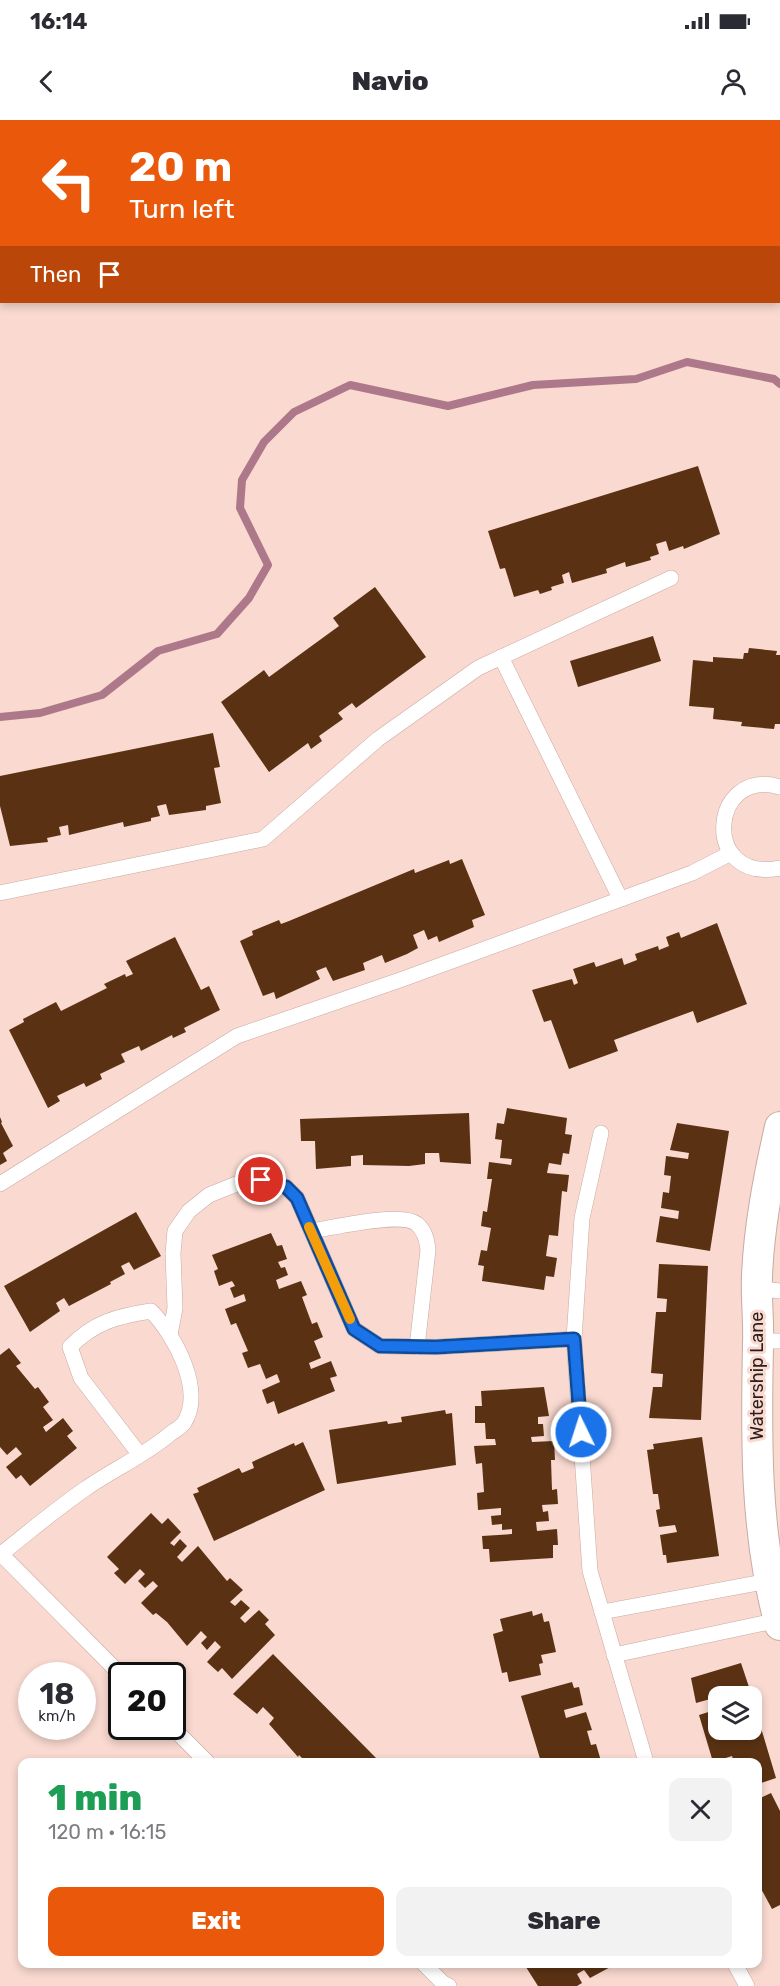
<!DOCTYPE html>
<meta charset="utf-8">
<style>
body{margin:0;font-family:Rubik,sans-serif;background:#f2f2f3;color:#2b2b33;height:100vh;display:flex;flex-direction:column;font-size:22px;white-space:nowrap}
*{box-sizing:border-box;margin:0}
p{font-size:20px;color:#7c7c81}
.icon{flex:none;width:33px;height:33px;fill:none;stroke:currentColor;stroke-width:2;stroke-linecap:round;stroke-linejoin:round}
.map{position:relative;flex:1;overflow:hidden}
.panel{position:absolute;left:18px;top:1638px;width:744px;height:210px;display:flex;flex-direction:column;background:#fff;border-radius:12px;box-shadow:0 3px 9px #0003}
.panel>*{flex:none}
.guide{position:absolute;left:0px;top:0px;width:780px;height:183px;box-shadow:0 3px 9px #0003;background:#ea580c;color:#fff;overflow:hidden}
.controls{position:absolute;left:708px;top:1566px;display:grid;gap:12px}
.controls a{display:grid;place-items:center;width:54px;height:54px;border-radius:12px;background:#fff;box-shadow:0 3px 9px #0003;font-size:30px}
.speed{position:absolute;left:18px;top:1542px;display:flex;gap:12px;font-size:30px;font-weight:700;text-align:center}
.speed>*{display:grid;place-content:center;width:78px;height:78px;border-radius:50%;background:#fff;box-shadow:0 3px 9px #0003;line-height:1}
.speed small{font-size:15px;font-weight:400}
.speed .limit{border:3px solid #111;border-radius:9px;background:#fff;color:#111}
.pin{position:absolute;display:grid;place-items:center;width:51px;height:51px;color:#fff;margin:-26px;border:3px solid #fff;border-radius:50%;box-shadow:0 2px 6px #0007}
.me{position:absolute;width:66px;margin:-33px;rotate:356deg;stroke-linejoin:round;filter:drop-shadow(0 0 4px #0008)}
.turn{display:flex;align-items:center;gap:21px;height:126px;padding:0 30px;font-size:27px}
.turn .icon{width:78px;height:78px;stroke-width:2.5}
.turn b{display:block;font-size:42px;line-height:51px}
.then{display:flex;align-items:center;height:57px;padding:0 30px;background:#0003;gap:12px;font-size:22px}
.round{display:grid;place-items:center;flex:none;width:63px;height:63px;border-radius:12px;background:#f2f2f3}
.summary{display:flex;align-items:center;justify-content:space-between;height:102px;padding:0 30px}
h1{font-size:36px;font-weight:800;line-height:45px;color:#1e9e55}
.primary-button{display:flex;gap:12px;margin-top:auto;padding:12px 30px}
.primary-button a{flex:1;height:69px;border-radius:12px;background:#ea580c;color:#fff;font-size:24px;font-weight:800;line-height:69px;text-align:center}
.primary-button a+a{background:#f2f2f3;color:#2b2b33}
.status{display:flex;justify-content:space-between;align-items:center;height:42px;padding:0 30px;background:#fff;direction:ltr}
.status svg{height:16px;fill:currentColor}
header{display:flex;justify-content:space-between;align-items:center;height:78px;padding:0 30px;background:#fff;font-size:27px;font-weight:800}
.map>svg:first-child{display:block}
</style>
<div class="status"><b>16:14</b><svg viewBox="0 0 49 12"><path d="M0 12V9h3v3zM5 12V6h3v6zM10 12V3h3v9zM15 12V0h3v12zM26 1h20v11H26zM47 4h2v5h-2z"/></svg></div>
<header><svg class="icon" aria-label="back" viewBox="0 0 24 24"><path d="M15 5l-7 7 7 7"/></svg>Navio<svg class="icon" aria-label="person" viewBox="0 0 24 24"><circle cx="12" cy="8" r="4"/><path d="M4 21q1-7 8-7t8 7"/></svg></header>
<div class="map">
<svg width="780" height="1866" viewBox="0 0 780 1866">
<rect width="100%" height="100%" fill="#f9d9d0"/>
<g fill="none" stroke-linecap="round" stroke-linejoin="round">
<!-- stream -->
<polyline stroke="#ae788b" stroke-width="8" points="0,597 40,593 102,575 158,531 217,514 249,478 268,445 240,388 242,360 264,322 294,292 350,265 448,286 533,265 636,259 687,242 774,259 780,264"/>
</g>
<!-- building -->
<g fill="#5a3213">
<polygon points="698,346 720,414 684,429 683,426 669,431 666,421 656,424 659,434 650,437 651,440 626,447 625,442 606,449 607,453 572,463 569,452 562,455 564,463 551,467 552,470 540,474 538,470 514,477 505,448 500,449 488,411"/>
<polygon points="375,467 426,537 356,588 352,583 338,593 343,599 319,616 322,621 311,629 308,623 269,652 221,582 264,550 269,557 339,506 333,498"/>
<polygon points="653,516 661,541 578,567 570,541"/>
<polygon points="749,528 777,531 776,535 780,535 780,604 775,604 774,609 741,606 742,602 713,599 714,588 689,586 693,540 713,542 713,537 743,539 744,533 748,533"/>
<polygon points="213,613 220,647 214,648 221,683 206,686 206,690 169,695 166,684 157,686 160,696 151,698 151,701 124,707 123,702 69,715 68,705 59,707 61,715 47,718 48,722 10,726 0,686 0,656"/>
<polygon points="462,739 485,795 472,800 474,807 439,822 437,816 428,820 424,810 413,815 418,828 407,834 385,843 382,835 363,843 365,850 333,861 326,847 316,851 320,859 276,879 274,872 263,876 240,821 253,815 252,811 279,800 281,804 289,801 414,749 415,753 449,740 450,744"/>
<polygon points="717,803 747,884 697,903 693,891 614,920 618,931 569,949 551,900 544,902 532,870 572,859 574,865 578,863 573,849 594,842 596,847 622,838 624,845 637,840 635,834 658,826 659,830 669,826 666,817 679,812 681,818"/>
<polygon points="175,817 201,870 209,866 220,890 184,908 186,912 173,918 172,915 141,931 139,926 121,934 125,942 100,954 102,959 86,967 84,963 57,976 60,981 48,988 9,910 24,902 23,899 56,882 61,891 107,868 104,864 125,854 126,857 133,854 126,841"/>
<polygon points="507,988 567,998 565,1014 572,1015 569,1034 563,1033 561,1045 549,1043 547,1053 569,1055 567,1072 562,1071 558,1116 549,1115 546,1136 557,1138 554,1157 546,1156 544,1170 482,1161 484,1146 478,1145 481,1130 487,1131 491,1108 481,1106 483,1091 487,1092 492,1059 487,1059 489,1042 511,1045 512,1039 500,1038 502,1020 495,1019 497,1003 504,1004"/>
<polygon points="469,993 471,1044 440,1042 439,1033 425,1033 425,1044 409,1046 363,1045 363,1035 351,1036 351,1046 316,1049 315,1021 301,1021 300,999"/>
<polygon points="0,997 2,1002 1,1003 13,1026 3,1033 7,1041 0,1045"/>
<polygon points="677,1003 729,1011 710,1131 656,1122 660,1096 678,1099 679,1091 661,1088 663,1072 669,1073 671,1056 664,1055 666,1036 688,1039 689,1033 670,1030"/>
<polygon points="136,1092 161,1136 134,1150 129,1142 121,1146 125,1154 110,1162 111,1164 69,1186 64,1178 56,1183 60,1191 30,1212 4,1166"/>
<polygon points="271,1113 277,1126 282,1125 287,1139 278,1142 281,1148 285,1147 288,1155 276,1160 279,1169 301,1161 307,1175 302,1177 312,1204 317,1202 323,1217 314,1221 321,1238 309,1243 311,1249 331,1241 337,1256 330,1258 335,1271 278,1294 274,1281 267,1284 262,1270 280,1262 277,1254 266,1259 260,1244 248,1248 242,1233 248,1231 236,1203 231,1205 225,1189 246,1181 244,1174 234,1178 230,1168 235,1166 232,1161 219,1166 214,1151 218,1149 212,1135"/>
<polygon points="659,1144 708,1146 701,1300 649,1298 653,1267 662,1267 663,1254 651,1253 656,1192 666,1192 667,1179 657,1178"/>
<polygon points="9,1228 21,1243 16,1246 35,1269 38,1267 49,1282 43,1287 53,1300 43,1307 46,1312 63,1298 73,1311 67,1316 77,1328 30,1366 21,1355 16,1359 6,1347 22,1334 16,1327 7,1335 0,1327 0,1235"/>
<polygon points="544,1267 549,1296 538,1297 538,1304 543,1304 544,1316 531,1317 532,1322 554,1321 555,1340 551,1340 552,1370 557,1369 558,1384 542,1385 543,1392 548,1391 549,1401 536,1402 537,1411 557,1409 558,1425 553,1425 553,1438 490,1442 489,1429 483,1429 482,1416 512,1414 512,1409 502,1410 502,1404 492,1405 491,1396 501,1395 501,1388 478,1390 477,1373 484,1372 482,1343 476,1344 474,1326 496,1325 495,1319 486,1319 485,1303 475,1303 475,1286 482,1286 481,1271"/>
<polygon points="445,1290 446,1294 452,1293 456,1345 337,1364 329,1310 387,1301 388,1304 402,1302 401,1297"/>
<polygon points="702,1317 719,1436 667,1443 666,1435 663,1435 660,1415 677,1412 675,1405 659,1407 656,1390 660,1389 658,1374 653,1374 647,1330 654,1329 653,1324"/>
<polygon points="303,1322 325,1370 214,1421 193,1374 199,1372 197,1368 239,1348 242,1353 254,1348 252,1342 294,1323 295,1326"/>
<polygon points="151,1393 162,1404 168,1398 181,1412 170,1423 174,1426 180,1419 187,1426 177,1437 182,1442 198,1426 227,1461 230,1458 243,1470 230,1482 235,1486 241,1480 250,1488 240,1498 245,1503 259,1490 269,1500 265,1504 275,1515 232,1559 222,1548 218,1552 207,1542 221,1527 215,1521 207,1530 201,1523 207,1517 201,1511 187,1526 167,1502 156,1493 153,1495 141,1483 158,1466 153,1461 145,1468 138,1461 145,1454 140,1449 125,1464 114,1453 119,1449 107,1437"/>
<polygon points="532,1491 533,1496 542,1493 544,1502 549,1501 556,1532 541,1535 543,1543 539,1544 541,1555 509,1562 507,1552 502,1553 493,1514 503,1511 500,1499"/>
<polygon points="273,1534 380,1642 322,1642 318,1638 313,1642 306,1642 299,1635 298,1637 269,1604 274,1598 263,1587 257,1594 233,1574"/>
<polygon points="741,1543 752,1576 718,1576 718,1610 752,1610 752,1578 776,1658 758,1664 758,1642 734,1642 732,1636 713,1642 699,1595 718,1589 714,1578 696,1583 691,1558"/>
<polygon points="572,1562 574,1568 579,1567 583,1585 564,1590 566,1598 586,1592 592,1610 587,1611 591,1625 596,1624 601,1641 541,1642 521,1576"/>
<polygon points="771,1673 780,1691 780,1785 772,1789 758,1763 758,1679"/>
<polygon points="524,1844 616,1844 590,1858 584,1850 577,1854 582,1863 577,1866 538,1866"/>
</g>
<g fill="none" stroke-linecap="round" stroke-linejoin="round">
<defs>
<g id="lane">
<polyline points="501,537 620,778"/>
<path d="M780 667C710 646 700 764 780 748"/>
<polyline points="0,773 263,719 378,619 478,548 671,458"/>
<polyline points="601,1013 582,1098 574,1219 590,1451 646,1642"/>
<polyline points="0,1064 237,916 400,860 692,753 731,733"/>
<path d="M311 1111C333 1108 401 1091 417 1104 425 1111 427 1120 428 1130L417 1227"/>
<polyline points="756,1168 780,1171"/>
<polyline points="170,1215 175,1188 173,1133 175,1111 189,1091 209,1075 249,1059 273,1062 286,1067 297,1078 354,1209 380,1226 436,1227 574,1219"/>
<polyline points="758,1221 780,1221"/>
<polyline points="0,1433 122,1556"/>
<path d="M1 1434C29 1412 56 1389 85 1369 112 1350 144 1336 170 1314 174 1311 181 1307 184 1303 205 1270 174 1214 151 1191 118 1196 94 1202 70 1227L81 1258 140 1335"/>
<polyline points="602,1492 769,1461"/>
<polyline points="614,1535 779,1500"/>
<polyline points="171,1606 207,1642"/>
<polyline points="424,1844 443,1863 449,1866"/>
<polyline points="735,1844 747,1866"/>
</g>
<path id="street" d="M780 1007C769 1056 759 1106 757 1156 756 1179 759 1202 758 1224 756 1320 755 1412 780 1505"/>
</defs>
<!-- lane casing -->
<use href="#lane" stroke="#c9aaa2" stroke-width="16"/>
<!-- street casing -->
<use href="#street" stroke="#c9aaa2" stroke-width="32"/>
<!-- lane -->
<use href="#lane" stroke="#fff" stroke-width="15"/>
<!-- street -->
<use href="#street" stroke="#fff" stroke-width="30"/>
</g>
<g fill="none" stroke-linecap="round" stroke-linejoin="round">
<defs>
<polyline id="route" points="261,1060 286,1067 297,1078 354,1209 380,1226 436,1227 574,1219 581,1312"/>
</defs>
<!-- route casing -->
<use href="#route" stroke="#114b97" stroke-width="15"/>
<!-- route -->
<use href="#route" stroke="#1a73e8" stroke-width="10"/>
<!-- slow -->
<polyline stroke="#f59e0b" stroke-width="10" points="309,1107 350,1199"/>
</g>
<g text-anchor="middle" stroke-width="6" stroke-linejoin="round" paint-order="stroke">
<!-- street labels -->
<g font-size="18" fill="#291e1a" stroke="#f9d9d0">
<text transform="translate(757 1256) rotate(-90)" y="6">Watership Lane</text>
</g>
</g>
</svg>
<div class="controls">
<a><svg class="icon" aria-label="layers" viewBox="0 0 24 24"><path d="M12 4l9 5-9 5-9-5zM3 14l9 5 9-5"/></svg></a>
</div>
<div class="speed"><div>18<small>km/h</small></div><div class="limit">20</div></div>
<div class="pin" style="left:261px;top:1060px;background:#d93025"><svg class="icon" aria-label="arrive" viewBox="0 0 24 24"><path d="M6 21V4h12l-3 4 3 4H6"/></svg></div>
<svg class="me" style="left:581px;top:1312px" viewBox="-20 -20 40 40"><circle r="17" fill="#1a73e8" stroke="#fff" stroke-width="3"/><path d="M0-11L8 9 0 5-8 9z" fill="#fff"/></svg>
<div class="guide">
<div class="turn"><svg class="icon" aria-label="left" viewBox="0 0 24 24"><path d="M17 20v-9H6M10 6l-5 5 5 5"/></svg><div><b>20 m</b>Turn left</div></div>
<div class="then">Then<svg class="icon" aria-label="arrive" viewBox="0 0 24 24"><path d="M6 21V4h12l-3 4 3 4H6"/></svg></div>
</div>
<section class="panel">
<div class="summary"><div><h1>1 min</h1><p>120 m · 16:15</p></div><a class="round"><svg class="icon" aria-label="close" viewBox="0 0 24 24"><path d="M6 6l12 12M18 6L6 18"/></svg></a></div>
<div class="primary-button"><a>Exit</a><a>Share</a></div>
</section>
</div>
